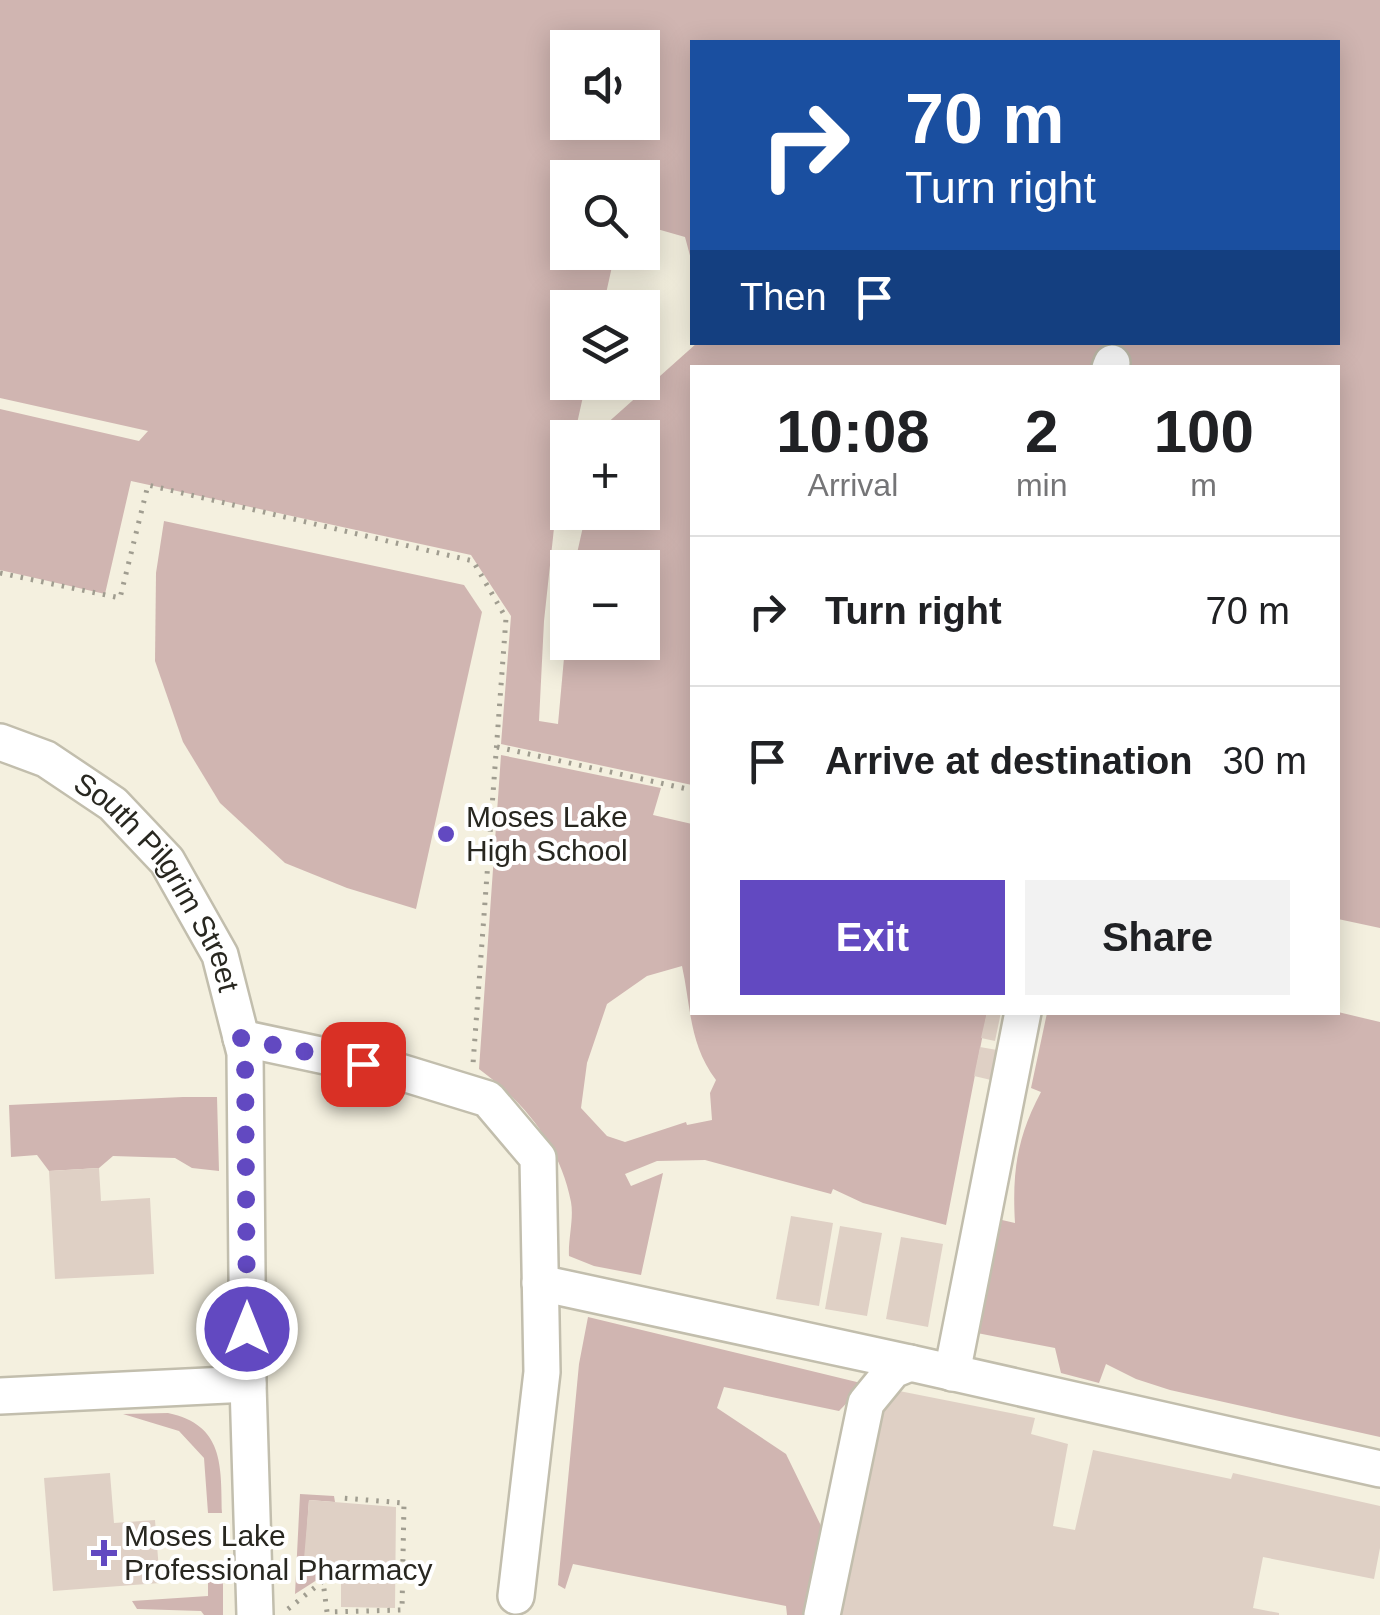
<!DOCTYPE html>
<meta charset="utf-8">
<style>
body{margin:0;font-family:Arial,sans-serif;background:#f2f2f2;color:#202124;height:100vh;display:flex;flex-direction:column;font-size:38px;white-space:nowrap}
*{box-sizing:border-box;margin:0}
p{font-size:32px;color:#757577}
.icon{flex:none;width:55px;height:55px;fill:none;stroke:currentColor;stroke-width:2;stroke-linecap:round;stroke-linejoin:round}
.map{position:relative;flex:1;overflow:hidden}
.details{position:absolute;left:690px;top:365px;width:650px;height:650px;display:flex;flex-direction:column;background:#fff;border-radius:0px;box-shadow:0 5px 25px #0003}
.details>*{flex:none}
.guide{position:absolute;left:690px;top:40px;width:650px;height:305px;border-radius:0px;box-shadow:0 5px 25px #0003;background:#1a4fa0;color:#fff;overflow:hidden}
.fabs{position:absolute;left:550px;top:30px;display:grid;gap:20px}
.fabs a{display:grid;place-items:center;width:110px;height:110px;border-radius:0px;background:#fff;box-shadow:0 5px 25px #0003;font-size:50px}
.pin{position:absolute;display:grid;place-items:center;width:85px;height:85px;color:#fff;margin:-42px;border-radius:20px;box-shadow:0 5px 15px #0006}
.me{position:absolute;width:110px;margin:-55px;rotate:0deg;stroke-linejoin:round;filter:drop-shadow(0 0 8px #0008)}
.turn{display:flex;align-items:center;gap:35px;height:210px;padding:0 50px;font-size:45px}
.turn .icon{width:130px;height:130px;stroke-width:2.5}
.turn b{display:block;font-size:70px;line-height:85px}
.then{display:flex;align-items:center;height:95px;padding:0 50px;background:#0003;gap:20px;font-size:38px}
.eta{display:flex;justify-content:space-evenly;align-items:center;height:170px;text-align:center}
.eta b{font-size:60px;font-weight:600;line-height:70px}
.primary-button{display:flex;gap:20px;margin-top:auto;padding:20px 50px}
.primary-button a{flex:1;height:115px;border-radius:0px;background:#6249c1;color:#fff;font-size:40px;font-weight:600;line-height:115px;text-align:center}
.primary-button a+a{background:#f2f2f2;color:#202124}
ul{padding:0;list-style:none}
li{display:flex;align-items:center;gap:30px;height:150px;padding:0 50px;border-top:2px solid #e0e0e0}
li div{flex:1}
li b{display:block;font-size:38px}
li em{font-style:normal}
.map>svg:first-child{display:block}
</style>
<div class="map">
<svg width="1380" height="1615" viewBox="0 0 1380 1615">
<rect width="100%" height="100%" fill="#f4f0df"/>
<!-- green -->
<g fill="#d0b5b1" fill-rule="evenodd">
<path d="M0 0H1380V928L1338 919V368L1130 367 1129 356 1109 345 1098 367 692 368V785L501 744 511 616 471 555 131 481 105 594 0 570V409L139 441 148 431 0 398ZM692 42H1338V342L697 343 604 426 601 437 642 438V512L586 513 574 567 642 568V642H568L567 625 558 724 539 721 544 621 554 528 567 467 568 438 574 437 586 383 568 382V308L603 307 615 253 568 252V178H642L643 225 685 237 692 263ZM568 48H642V122H568Z"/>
<polygon points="164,521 464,585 482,612 416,909 347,888 285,863 220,803 183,742 155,661 156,573"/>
<path d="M501 755 661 788 653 815 692 824V1012L987 1013 946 1225 863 1203 833 1189 831 1194 705 1160 657 1161 625 1174 631 1186 663 1173 641 1275 594 1266 569 1256C568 1239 574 1219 571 1202 560 1145 524 1102 479 1069ZM682 966C691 1007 689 1044 716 1080L710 1093 712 1120 687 1125 686 1122 625 1142 607 1136 581 1108 587 1063 607 1004 647 976Z"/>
<path d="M1338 1012 1380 1022V1437L1170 1390 1136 1379 1106 1364 1099 1383 1061 1373 1055 1348 977 1333 1002 1220 1015 1223C1012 1172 1017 1137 1041 1092L1031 1088 1047 1013Z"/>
<polygon points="183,1097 217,1097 219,1171 192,1168 175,1158 113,1156 99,1168 49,1171 37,1155 11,1157 9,1105"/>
<polygon points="588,1317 865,1384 839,1411 724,1387 717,1408 786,1454 825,1534 810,1615 787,1615 786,1606 573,1564 565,1589 558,1585 579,1364"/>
<path d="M168 1413C224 1425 221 1465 222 1513H208L204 1458 179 1431 123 1414Z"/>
<polygon points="300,1494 334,1496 335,1502 309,1500 305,1559 320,1561 320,1578 295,1594"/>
<polygon points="208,1575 223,1575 223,1615 204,1615 201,1611 137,1609 132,1601 208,1596"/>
</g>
<!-- building -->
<g fill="#dfd0c5">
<polygon points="987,1012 1001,1012 995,1041 981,1038"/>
<polygon points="980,1047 997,1050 991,1080 974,1076"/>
<polygon points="99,1168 101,1201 150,1198 154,1274 55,1279 49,1171"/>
<polygon points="791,1216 833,1223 819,1306 776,1299"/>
<polygon points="840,1226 882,1233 867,1316 825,1309"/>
<polygon points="901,1237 943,1244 928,1327 886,1319"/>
<polygon points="884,1388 1035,1418 1031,1434 1068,1444 1053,1526 1075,1530 1093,1450 1231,1479 1233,1473 1380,1506 1380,1548 1374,1579 1263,1557 1253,1608 1279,1613 1279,1615 841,1615"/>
<polygon points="110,1473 114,1523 155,1520 160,1583 53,1591 44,1478"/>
<polygon points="309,1500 396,1507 395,1608 341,1607 341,1578 333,1582 327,1570 319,1567 320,1561 304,1559"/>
</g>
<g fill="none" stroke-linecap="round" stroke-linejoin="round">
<defs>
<g id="minor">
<polyline points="1110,368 1112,363"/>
<path id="s1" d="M0 742 46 759 113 804 167 861 220 955 245 1053 248 1384 255 1615"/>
<polyline points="241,1038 400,1072 488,1099 538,1158 542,1372 516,1596"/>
<polyline points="540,1283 910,1363"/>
<polyline points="952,1373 1023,1012"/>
<polyline points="0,1396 248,1384"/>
<polyline points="822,1615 866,1403 893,1370 910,1363 1380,1469"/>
</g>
</defs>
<!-- minor casing -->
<use href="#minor" stroke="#c2bead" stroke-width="40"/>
<!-- path -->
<g stroke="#a09d90" stroke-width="5" stroke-dasharray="2.5 8" stroke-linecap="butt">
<polyline points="0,573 120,598 148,485 473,561 506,618 473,1064"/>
<polyline points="497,747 692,790"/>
<polyline points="288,1609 323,1581 327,1612 402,1610 404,1503 342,1498"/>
</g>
<!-- minor -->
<use href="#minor" stroke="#fff" stroke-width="35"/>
</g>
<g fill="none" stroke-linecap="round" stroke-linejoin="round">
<!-- route -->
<polyline stroke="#6249c1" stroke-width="18" stroke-dasharray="0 32.4" points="247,1329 245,1054 241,1038 363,1064"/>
</g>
<!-- markers -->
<g fill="#6249c1" stroke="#fff" stroke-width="4">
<circle cx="446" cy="834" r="10"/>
<path d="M99 1538h10v10h10v10h-10v10h-10v-10h-10v-10h10z"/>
</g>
<g text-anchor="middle" stroke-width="8" stroke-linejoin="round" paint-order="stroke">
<!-- poi labels -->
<g font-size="30" fill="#282720" stroke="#fff" text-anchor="start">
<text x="466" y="827">Moses Lake<tspan x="466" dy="34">High School</tspan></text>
<text x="124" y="1546">Moses Lake<tspan x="124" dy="34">Professional Pharmacy</tspan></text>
</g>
<!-- street labels -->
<g font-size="30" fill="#282720" stroke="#fff">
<text dy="10" stroke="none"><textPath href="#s1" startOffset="220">South Pilgrim Street</textPath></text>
</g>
</g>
</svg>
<div class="fabs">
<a><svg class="icon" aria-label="sound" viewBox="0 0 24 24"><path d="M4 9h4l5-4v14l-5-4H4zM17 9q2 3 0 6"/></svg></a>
<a><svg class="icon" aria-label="search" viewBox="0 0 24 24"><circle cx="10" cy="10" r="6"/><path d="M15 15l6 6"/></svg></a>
<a><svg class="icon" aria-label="layers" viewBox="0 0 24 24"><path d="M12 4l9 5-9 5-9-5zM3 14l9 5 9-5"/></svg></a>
<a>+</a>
<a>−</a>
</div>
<div class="pin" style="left:363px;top:1064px;background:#d93025"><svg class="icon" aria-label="arrive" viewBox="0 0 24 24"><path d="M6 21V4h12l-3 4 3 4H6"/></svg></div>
<svg class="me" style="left:247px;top:1329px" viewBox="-20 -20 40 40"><circle r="17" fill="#6249c1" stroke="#fff" stroke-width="3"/><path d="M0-11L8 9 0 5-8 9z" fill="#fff"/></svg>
<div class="guide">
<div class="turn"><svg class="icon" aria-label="right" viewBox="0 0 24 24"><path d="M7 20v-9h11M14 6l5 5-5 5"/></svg><div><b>70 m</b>Turn right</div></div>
<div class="then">Then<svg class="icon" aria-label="arrive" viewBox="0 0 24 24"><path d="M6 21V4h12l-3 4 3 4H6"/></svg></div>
</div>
<section class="details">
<div class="eta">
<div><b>10:08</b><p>Arrival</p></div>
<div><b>2</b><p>min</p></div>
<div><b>100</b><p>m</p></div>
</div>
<ul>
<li><svg class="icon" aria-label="right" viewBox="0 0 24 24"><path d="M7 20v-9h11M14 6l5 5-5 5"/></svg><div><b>Turn right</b></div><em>70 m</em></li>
<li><svg class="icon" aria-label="arrive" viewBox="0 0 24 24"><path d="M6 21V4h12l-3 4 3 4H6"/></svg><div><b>Arrive at destination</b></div><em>30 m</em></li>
</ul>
<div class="primary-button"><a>Exit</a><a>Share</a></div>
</section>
</div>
